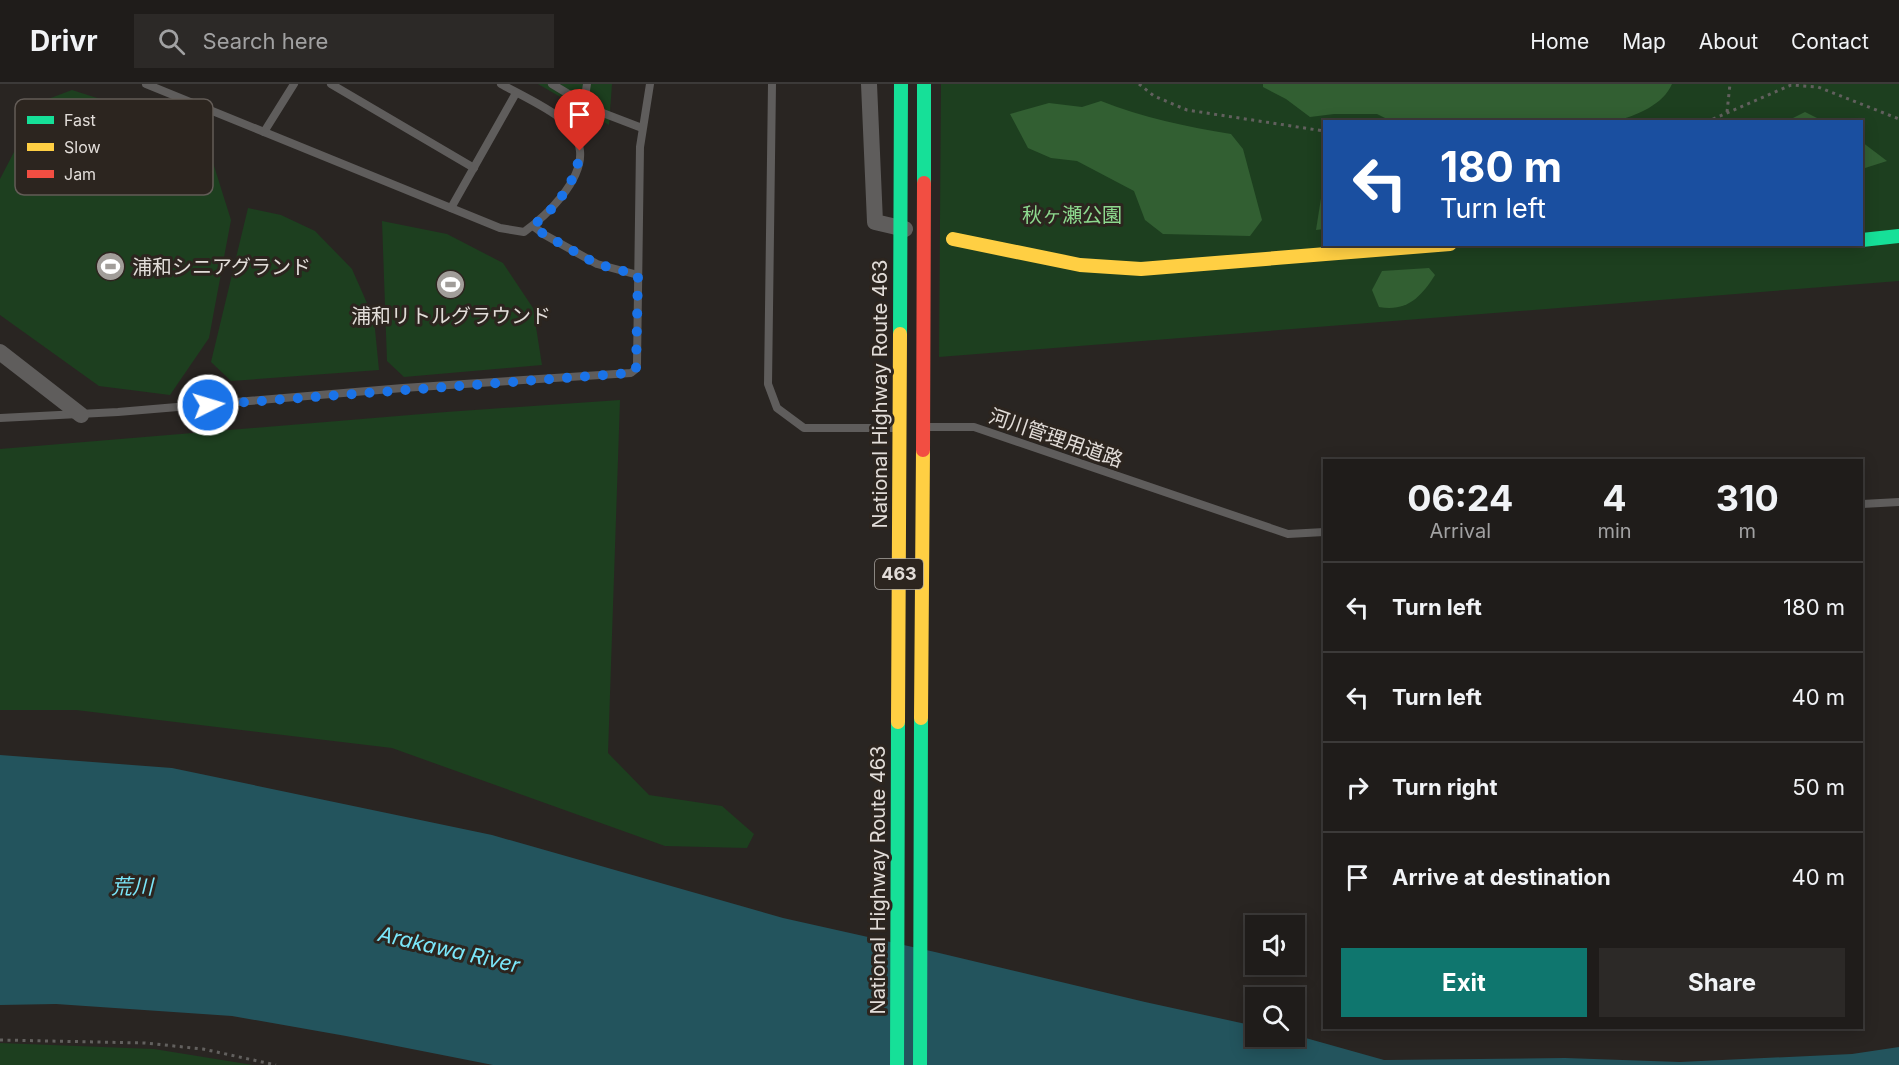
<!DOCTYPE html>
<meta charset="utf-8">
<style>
body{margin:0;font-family:Inter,"Noto Sans JP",sans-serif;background:#2c2927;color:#f1f3f6;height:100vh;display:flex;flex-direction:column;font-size:22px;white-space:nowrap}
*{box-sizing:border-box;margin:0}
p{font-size:20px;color:#a1a1a2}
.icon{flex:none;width:33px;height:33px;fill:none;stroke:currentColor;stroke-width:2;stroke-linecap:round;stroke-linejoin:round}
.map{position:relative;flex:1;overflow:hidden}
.drawer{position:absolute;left:1323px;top:375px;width:540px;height:570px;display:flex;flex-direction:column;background:#1f1c1a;border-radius:0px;box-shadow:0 3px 15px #0003,0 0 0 2px #3c3a39}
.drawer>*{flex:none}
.hud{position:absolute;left:1323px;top:36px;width:540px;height:126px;border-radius:0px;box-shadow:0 3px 15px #0003,0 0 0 2px #3c3a39;background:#1a4fa0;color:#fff;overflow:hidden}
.buttons{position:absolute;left:1245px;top:831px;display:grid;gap:12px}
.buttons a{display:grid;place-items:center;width:60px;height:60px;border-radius:0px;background:#1f1c1a;box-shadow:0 3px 15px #0003,0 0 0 2px #3c3a39;font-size:30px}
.pin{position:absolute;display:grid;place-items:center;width:51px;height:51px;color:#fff;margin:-62px -26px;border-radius:50% 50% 50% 0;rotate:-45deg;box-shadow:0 0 6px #0007}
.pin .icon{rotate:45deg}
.me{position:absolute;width:66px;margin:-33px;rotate:85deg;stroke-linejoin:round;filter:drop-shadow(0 0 4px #0008)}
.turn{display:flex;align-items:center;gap:21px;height:126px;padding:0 18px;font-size:27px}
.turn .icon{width:78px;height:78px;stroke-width:2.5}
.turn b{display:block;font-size:42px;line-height:51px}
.eta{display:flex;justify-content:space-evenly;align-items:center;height:102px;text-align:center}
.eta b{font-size:36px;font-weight:700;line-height:42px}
.cta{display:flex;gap:12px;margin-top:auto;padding:12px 18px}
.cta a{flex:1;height:69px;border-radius:0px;background:#0f766e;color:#fff;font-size:24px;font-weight:700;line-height:69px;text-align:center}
.cta a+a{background:#2c2927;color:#f1f3f6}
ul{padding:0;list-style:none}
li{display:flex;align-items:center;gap:18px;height:90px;padding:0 18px;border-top:2px solid #3c3a39}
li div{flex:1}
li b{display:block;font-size:22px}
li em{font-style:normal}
header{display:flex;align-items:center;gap:36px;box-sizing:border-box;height:84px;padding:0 30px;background:#1f1c1a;border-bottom:2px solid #3c3a39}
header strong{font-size:28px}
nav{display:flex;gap:33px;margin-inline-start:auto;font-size:21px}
.search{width:420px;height:54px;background:#2c2927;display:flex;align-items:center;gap:15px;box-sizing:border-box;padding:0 21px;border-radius:0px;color:#a1a1a2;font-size:22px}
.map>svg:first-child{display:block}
</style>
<header>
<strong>Drivr</strong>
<div class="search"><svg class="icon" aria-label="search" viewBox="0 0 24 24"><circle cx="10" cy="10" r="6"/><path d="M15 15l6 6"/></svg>Search here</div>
<nav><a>Home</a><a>Map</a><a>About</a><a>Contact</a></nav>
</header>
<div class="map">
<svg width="1899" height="981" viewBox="0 0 1899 981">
<rect width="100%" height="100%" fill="#292522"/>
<!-- green -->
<g fill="#1d3f1f" fill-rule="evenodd">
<polygon points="538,0 612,0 609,41"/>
<path d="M941 0H1899V197L939 273ZM1324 38H1862V160H1324Z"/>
<polygon points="72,6 141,28 209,66 231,136 209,254 170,311 99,302 0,231 0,95 40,18"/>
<polygon points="248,124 281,131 315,147 352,185 374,235 379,286 231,297 211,278"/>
<polygon points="382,137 447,150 503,179 533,224 542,281 404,293 387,277"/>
<polygon points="620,316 608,669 649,711 722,722 754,750 747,764 665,762 392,664 76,626 0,626 0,365 446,328"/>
<polygon points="0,959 154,965 253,981 0,981"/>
</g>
<!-- forest -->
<g fill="#325f32">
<path d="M1263 0H1672C1663 21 1637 31 1616 37L1393 38 1377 30H1334L1310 33 1286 15 1263 3Z"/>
<path d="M1101 17C1141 33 1188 43 1231 50L1243 65 1262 136 1250 152 1163 150 1145 136 1134 107 1077 77 1051 74 1028 64 1010 30 1049 19 1082 23Z"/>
<polygon points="1805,28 1823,37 1787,37"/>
<polygon points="1862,58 1887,77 1862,85"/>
<polygon points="1324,104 1324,145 1316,146 1322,108"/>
<path d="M1429 184 1435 191C1421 213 1407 228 1379 223L1372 206 1382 187Z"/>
</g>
<!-- water -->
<polygon fill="#23545d" points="0,671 172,684 492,751 783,834 935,868 1145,918 1255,942 1256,952 1294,952 1295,951 1384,976 1565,974 1680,978 1852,970 1899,963 1899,981 493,981 346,952 232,932 56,920 0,921"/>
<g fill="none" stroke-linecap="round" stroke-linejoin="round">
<!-- path -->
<g stroke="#62605e" stroke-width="3" stroke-dasharray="3 4.5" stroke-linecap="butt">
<polyline points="1139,0 1154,12 1187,26 1324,47"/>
<polyline points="1727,28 1730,0"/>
<polyline points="1706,38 1791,1 1818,3 1899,35"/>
<polyline points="0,956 145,959 203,965 276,981"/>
</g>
<!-- lane -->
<g stroke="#5f5d5c" stroke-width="8">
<path d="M146 0 500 144 524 148C546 132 583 97 580 67 579 56 569 43 561 35 549 24 517 9 501 0"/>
<polyline points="331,0 474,84"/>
<polyline points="552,0 595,26 642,44"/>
<polyline points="772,0 768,300 777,324 804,344 894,344"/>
<polyline points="584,19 587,0"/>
<polyline points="264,48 294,0"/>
<polyline points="451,124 516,9"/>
<polyline points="533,142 545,151 597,180 638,191"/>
<polyline points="0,334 118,328 403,304 631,289 636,285 637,280 640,63 650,0"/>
<polyline points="928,343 974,343 1288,450 1324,448"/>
<polyline points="1862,420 1899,418"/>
</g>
<!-- street -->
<g stroke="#5f5d5c" stroke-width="16">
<polyline points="869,0 875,138 905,145"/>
<polyline points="0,268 81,331"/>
</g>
<!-- fast -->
<polyline stroke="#16e098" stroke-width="14" points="1862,156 1899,152"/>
<!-- slow -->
<polyline stroke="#ffcf43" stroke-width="14" points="953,155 1080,181 1141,185 1450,160"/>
<!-- fast-bridge -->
<g stroke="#16e098" stroke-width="14">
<polyline points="924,99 924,0"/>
<polyline points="900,250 901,0"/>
<polyline points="897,981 898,638"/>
<polyline points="920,981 921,634"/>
</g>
<!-- slow-bridge -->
<g stroke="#ffcf43" stroke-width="14">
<polyline points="921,634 923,366"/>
<polyline points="898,638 900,250"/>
</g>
<!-- jam-bridge -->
<polyline stroke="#f24e42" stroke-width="14" points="923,366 924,99"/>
</g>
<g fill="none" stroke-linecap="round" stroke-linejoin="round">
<!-- route -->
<polyline stroke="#1a73e8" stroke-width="10" stroke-dasharray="0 18" points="208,321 631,289 636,285 638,191 597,180 545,151 533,142 557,120 576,89 580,67"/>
</g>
<!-- icons -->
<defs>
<symbol id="stadium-disc" viewBox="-11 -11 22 22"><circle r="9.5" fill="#a19d99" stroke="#2c251f"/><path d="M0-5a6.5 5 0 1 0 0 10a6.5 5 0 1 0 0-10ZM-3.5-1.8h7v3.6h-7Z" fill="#fff"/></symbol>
</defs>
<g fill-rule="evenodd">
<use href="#stadium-disc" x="94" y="166" width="33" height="33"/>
<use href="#stadium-disc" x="434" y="184" width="33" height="33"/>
</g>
<g text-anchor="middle" stroke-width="6" stroke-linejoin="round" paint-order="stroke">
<!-- shield labels -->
<rect fill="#2c251f" stroke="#aba6a1" stroke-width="1.5" x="875" y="475" width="48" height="30" rx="4.5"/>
<g font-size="18" font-weight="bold" fill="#e2ddd9">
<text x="899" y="496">463</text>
</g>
<!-- park labels -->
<g font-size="20" fill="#8dd98e" stroke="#2c251f">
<text x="1072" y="138">秋ヶ瀬公園</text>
</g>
<!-- poi labels -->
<g font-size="20" fill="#e2ddd9" stroke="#2c251f" text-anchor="start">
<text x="132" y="190">浦和シニアグランド</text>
<text x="451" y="239" text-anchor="middle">浦和リトルグラウンド</text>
</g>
<!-- street labels -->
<g font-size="20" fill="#e2ddd9" stroke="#2c251f">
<text transform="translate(880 310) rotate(-90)" y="7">National Highway Route 463</text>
<text transform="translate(1056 354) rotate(19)" y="7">河川管理用道路</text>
<text transform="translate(878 796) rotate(-90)" y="7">National Highway Route 463</text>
</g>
<!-- water labels -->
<g font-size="21" font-style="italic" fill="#7be7fa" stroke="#2c251f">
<text x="132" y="810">荒川</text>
<text transform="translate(449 866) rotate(13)" y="7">Arakawa River</text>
</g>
</g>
<!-- legend -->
<rect x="15" y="15" width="198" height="96" rx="9" fill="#2c251f" stroke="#635c57" stroke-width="1.5"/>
<rect x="27" y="32" width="27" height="8" fill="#16e098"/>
<rect x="27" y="59" width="27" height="8" fill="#ffcf43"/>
<rect x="27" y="86" width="27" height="8" fill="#f24e42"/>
<g font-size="16" fill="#e2ddd9">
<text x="64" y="42">Fast</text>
<text x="64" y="69">Slow</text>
<text x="64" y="96">Jam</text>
</g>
</svg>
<div class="buttons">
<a><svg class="icon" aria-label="sound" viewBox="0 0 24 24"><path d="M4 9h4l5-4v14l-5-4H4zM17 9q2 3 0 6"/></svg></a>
<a><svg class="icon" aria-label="search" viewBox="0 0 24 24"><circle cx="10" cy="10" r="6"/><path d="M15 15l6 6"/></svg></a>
</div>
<div class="pin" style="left:580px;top:67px;background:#d93025"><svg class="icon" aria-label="arrive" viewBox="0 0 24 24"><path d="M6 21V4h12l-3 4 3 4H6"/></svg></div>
<svg class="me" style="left:208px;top:321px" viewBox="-20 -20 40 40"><circle r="17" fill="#1a73e8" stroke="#fff" stroke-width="3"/><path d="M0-11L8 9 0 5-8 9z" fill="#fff"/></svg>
<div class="hud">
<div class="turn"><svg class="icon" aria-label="left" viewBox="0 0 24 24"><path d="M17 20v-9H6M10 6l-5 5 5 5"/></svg><div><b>180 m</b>Turn left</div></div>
</div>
<section class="drawer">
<div class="eta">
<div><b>06:24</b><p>Arrival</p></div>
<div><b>4</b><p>min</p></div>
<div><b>310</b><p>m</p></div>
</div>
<ul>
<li><svg class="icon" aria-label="left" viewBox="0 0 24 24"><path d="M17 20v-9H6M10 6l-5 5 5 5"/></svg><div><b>Turn left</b></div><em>180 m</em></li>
<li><svg class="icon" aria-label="left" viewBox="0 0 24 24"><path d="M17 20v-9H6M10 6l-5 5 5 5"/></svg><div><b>Turn left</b></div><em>40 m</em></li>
<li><svg class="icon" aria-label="right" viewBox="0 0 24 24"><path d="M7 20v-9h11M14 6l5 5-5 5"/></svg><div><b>Turn right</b></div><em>50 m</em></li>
<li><svg class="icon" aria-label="arrive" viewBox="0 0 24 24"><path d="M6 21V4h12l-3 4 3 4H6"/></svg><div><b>Arrive at destination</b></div><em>40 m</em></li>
</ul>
<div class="cta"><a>Exit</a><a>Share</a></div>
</section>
</div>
